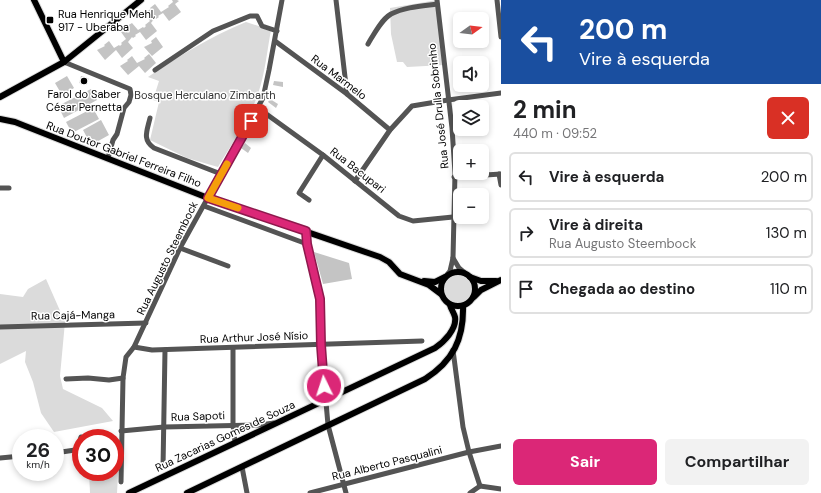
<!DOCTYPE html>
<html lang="pt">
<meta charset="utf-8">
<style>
body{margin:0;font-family:"DM Sans",sans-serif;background:#f2f2f2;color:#202124;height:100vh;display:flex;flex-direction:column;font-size:15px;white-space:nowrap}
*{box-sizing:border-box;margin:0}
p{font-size:13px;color:#757577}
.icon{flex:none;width:22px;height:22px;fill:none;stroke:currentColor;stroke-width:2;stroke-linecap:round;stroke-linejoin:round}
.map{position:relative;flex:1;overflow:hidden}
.drawer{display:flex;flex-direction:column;background:#fff;width:320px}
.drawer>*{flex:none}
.guide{background:#1a4fa0;color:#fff;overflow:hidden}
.needle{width:26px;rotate:75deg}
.buttons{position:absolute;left:453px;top:12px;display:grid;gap:8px}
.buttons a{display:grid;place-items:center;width:36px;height:36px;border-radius:6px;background:#fff;box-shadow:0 2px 6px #0003;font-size:20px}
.speed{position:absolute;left:12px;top:429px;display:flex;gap:8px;font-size:20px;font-weight:700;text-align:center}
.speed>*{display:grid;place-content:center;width:52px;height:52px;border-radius:50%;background:#fff;box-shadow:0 2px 6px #0003;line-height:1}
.speed small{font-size:10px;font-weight:400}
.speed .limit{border:6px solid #d22;background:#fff;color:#111}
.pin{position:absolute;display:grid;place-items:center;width:34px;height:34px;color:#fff;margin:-17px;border-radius:8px;box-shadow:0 2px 6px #0006}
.me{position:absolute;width:44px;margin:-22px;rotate:356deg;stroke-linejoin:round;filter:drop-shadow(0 0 3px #0008)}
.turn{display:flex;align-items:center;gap:14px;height:84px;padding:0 12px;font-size:18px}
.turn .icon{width:52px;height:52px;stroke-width:2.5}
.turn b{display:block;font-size:28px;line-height:34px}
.round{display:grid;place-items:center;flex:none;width:42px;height:42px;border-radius:6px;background:#f2f2f2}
.head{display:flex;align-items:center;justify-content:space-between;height:68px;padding:0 12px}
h1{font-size:24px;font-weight:700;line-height:30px}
.primary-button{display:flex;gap:8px;margin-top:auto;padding:8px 12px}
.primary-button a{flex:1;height:46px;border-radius:6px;background:#db2777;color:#fff;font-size:16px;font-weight:700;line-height:46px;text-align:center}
.primary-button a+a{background:#f2f2f2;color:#202124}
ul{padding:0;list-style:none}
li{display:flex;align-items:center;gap:12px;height:50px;margin:0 8px 6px;padding:0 4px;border:2px solid #e0e0e0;border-radius:6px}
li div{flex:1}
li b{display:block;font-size:15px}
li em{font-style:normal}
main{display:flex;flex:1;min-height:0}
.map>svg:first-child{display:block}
</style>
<main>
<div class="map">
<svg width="501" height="493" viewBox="0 0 501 493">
<rect width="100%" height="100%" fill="#fff"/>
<!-- green -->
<g fill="#dbdbdb">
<polygon points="437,0 444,65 407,67 403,62 397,62 391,34 390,8"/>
<path d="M246 22 271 30C267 51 265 74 258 94 249 120 232 143 218 167L187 158 150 140 159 102 153 100 159 81 148 77C180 55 210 37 246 22Z"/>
<circle cx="458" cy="289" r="14"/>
<polygon points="46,279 65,322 60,376 63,389 102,408 113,421 54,432 41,413 33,382 25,362 26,351 0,364 0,294 23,297 28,289"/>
<polygon points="120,440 117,493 90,493 89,472 115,472 115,441"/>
</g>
<!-- building -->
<g fill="#c4c4c4">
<polygon points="172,0 177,0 179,1 175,4 181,12 169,21 163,13 158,16 159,17 156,19 155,18 151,23 157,31 146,40 140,32 135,35 136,36 133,38 132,37 128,42 133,48 122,58 116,50 105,60 97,50 105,46 104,45 109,41 114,48 119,45 120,46 122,44 121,43 126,39 121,32 128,28 127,26 132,23 138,30 143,27 144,28 146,26 145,25 150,21 144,13 151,9 150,8 155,4 161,12 169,7 168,6 173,2"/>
<polygon points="156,37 163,47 152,56 144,47 152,43 151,41"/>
<polygon points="149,54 156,63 145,73 139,66 128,75 120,66 128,61 127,60 132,56 137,63 145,59 144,58"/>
<polygon points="67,76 74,88 62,95 55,83"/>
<polygon points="81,76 83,76 89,79 85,84 79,83"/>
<polygon points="274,81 283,82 283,87 273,85"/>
<polygon points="91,89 97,100 64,118 58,106"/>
<polygon points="270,99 278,104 276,108 268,102"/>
<polygon points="93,108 99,119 72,133 66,122"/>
<polygon points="101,120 109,135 91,145 83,130"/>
<polygon points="257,121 264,124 259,133 253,130"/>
<polygon points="245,143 251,148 248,153 241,148"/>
<polygon points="314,252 349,263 352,279 323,284"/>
</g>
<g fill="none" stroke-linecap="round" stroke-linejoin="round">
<defs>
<g id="major">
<polyline points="34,0 64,62"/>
<polyline points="0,97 64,62 141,0"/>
<polyline points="0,119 15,122 208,198 380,257 389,262 400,274 429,285 441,294"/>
<circle cx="458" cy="289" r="17"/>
<polyline points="470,277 481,281 496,281"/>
<polyline points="424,281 435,282 445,277"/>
<polyline points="474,297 481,290 501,280"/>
<path d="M129 493 435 348C444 342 457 329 455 317 454 313 451 309 450 305"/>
<path d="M187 493 425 379C453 361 464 339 463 306"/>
</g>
</defs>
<!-- major casing -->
<use href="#major" stroke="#dbdbdb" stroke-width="8"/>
<!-- minor -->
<g stroke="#545454" stroke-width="5">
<polyline points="336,0 347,94"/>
<polyline points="437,0 452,128 455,173 453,258 450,271 446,276"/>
<polyline points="497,0 501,37"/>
<polyline points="275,41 347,94 390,130"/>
<path d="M368 44C374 34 381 20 391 14 405 7 422 6 437 4"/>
<polyline points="64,62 130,89 131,95 129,102 124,108 117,134 113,140 108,158"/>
<polyline points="155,70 213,31 250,16 257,16 262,26 277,31"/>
<polyline points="258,108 323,155 399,216 413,221 453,217"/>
<path d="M150 118C147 131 142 140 154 148L221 174"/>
<polyline points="499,174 501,185"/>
<polyline points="454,177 501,174"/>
<polyline points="355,181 390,130 412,106 448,100 501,93"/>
<polyline points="0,188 9,188"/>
<polyline points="309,200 299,193 323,155"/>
<polyline points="204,206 307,244"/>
<polyline points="306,231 307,244 320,299 321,345 328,425 346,493"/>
<polyline points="180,248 228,266"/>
<polyline points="453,258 459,268 466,274"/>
<polyline points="0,327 146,323"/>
<polyline points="134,347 152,350 422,341"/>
<polyline points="233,348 233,425 235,442"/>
<polyline points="453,350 463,427 469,452 480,486 470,493"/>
<polyline points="66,379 88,378 109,380 123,378"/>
<polyline points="121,431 164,427 260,425 274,423"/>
<polyline points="55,453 75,450 78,447 81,437"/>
<polyline points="0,458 21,456"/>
<polyline points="242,467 247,493"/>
<polyline points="163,468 165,350"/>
<polyline points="121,482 123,378 126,357 134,347 180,248 263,98 269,70 282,0"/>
<polyline points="480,486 501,489"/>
<polyline points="310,493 469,452 501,446"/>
</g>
<!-- major -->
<use href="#major" stroke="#000" stroke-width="6"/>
</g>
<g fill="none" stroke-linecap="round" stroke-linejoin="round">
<defs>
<polyline id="route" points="251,121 208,198 306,231 307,244 320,299 321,345 324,386"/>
</defs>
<!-- route casing -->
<use href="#route" stroke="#8e194d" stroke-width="10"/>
<!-- route -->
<use href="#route" stroke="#db2777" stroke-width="7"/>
<!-- slow -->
<polyline stroke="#f59e0b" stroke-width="7" points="227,164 208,198 238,208"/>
</g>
<!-- markers -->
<g fill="#000" stroke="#fff" stroke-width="1.5">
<rect x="46" y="16" width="8" height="8" rx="2"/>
<circle cx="84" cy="81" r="4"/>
</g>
<g text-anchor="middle" stroke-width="3" stroke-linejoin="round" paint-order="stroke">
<!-- poi labels -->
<g font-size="11" fill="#000" stroke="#fff" text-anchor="start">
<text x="58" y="18">Rua Henrique Mehl,<tspan x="58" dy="13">917 - Uberaba</tspan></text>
<text x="84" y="98" text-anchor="middle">Farol do Saber<tspan x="84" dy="13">César Pernetta</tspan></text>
</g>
<!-- street labels -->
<g font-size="11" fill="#000" stroke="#fff">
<text transform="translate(339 77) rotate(37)" y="4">Rua Marmelo</text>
<text transform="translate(438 106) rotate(-96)" y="4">Rua José Drulla Sobrinho</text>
<text transform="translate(124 154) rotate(21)" y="4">Rua Doutor Gabriel Ferreira Filho</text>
<text transform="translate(358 170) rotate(38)" y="4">Rua Bacupari</text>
<text transform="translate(167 258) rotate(-64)" y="4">Rua Augusto Steembock</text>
<text transform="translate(73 315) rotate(-1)" y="4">Rua Cajá-Manga</text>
<text transform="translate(254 337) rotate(-2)" y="4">Rua Arthur José Nísio</text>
<text transform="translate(198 416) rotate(-2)" y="4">Rua Sapoti</text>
<text transform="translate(225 436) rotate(-25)" y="4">Rua Zacarias Gomes de Souza</text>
<text transform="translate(387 463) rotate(-14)" y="4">Rua Alberto Pasqualini</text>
</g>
<!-- park labels -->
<g font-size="11" fill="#323232" stroke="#fff">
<text x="205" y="99">Bosque Herculano Zimbarth</text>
</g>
</g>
</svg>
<div class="buttons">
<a><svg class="needle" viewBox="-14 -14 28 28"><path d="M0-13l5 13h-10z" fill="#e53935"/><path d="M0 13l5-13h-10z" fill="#757577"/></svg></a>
<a><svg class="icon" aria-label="sound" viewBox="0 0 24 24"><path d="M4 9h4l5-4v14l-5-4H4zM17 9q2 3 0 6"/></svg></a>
<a><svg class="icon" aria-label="layers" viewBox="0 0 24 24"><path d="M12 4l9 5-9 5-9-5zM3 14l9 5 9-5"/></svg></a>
<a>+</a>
<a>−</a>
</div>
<div class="speed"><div>26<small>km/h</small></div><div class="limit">30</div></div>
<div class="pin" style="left:251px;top:121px;background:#d93025"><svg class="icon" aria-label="arrive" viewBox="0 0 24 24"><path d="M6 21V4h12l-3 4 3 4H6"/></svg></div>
<svg class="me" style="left:324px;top:386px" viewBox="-20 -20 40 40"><circle r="17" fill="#db2777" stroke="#fff" stroke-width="3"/><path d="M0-11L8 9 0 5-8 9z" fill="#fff"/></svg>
</div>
<section class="drawer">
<div class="guide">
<div class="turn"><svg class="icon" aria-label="left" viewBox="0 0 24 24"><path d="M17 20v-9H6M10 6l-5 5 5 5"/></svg><div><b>200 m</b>Vire à esquerda</div></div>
</div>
<div class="head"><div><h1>2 min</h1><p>440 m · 09:52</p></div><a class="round" style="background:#d93025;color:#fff"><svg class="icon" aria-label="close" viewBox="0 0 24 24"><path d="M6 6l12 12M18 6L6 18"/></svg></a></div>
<ul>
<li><svg class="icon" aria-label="left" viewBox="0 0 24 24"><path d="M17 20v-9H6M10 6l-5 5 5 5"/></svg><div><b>Vire à esquerda</b></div><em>200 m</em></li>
<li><svg class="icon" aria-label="right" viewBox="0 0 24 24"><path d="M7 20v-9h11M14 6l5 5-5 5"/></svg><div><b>Vire à direita</b><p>Rua Augusto Steembock</p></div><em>130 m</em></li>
<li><svg class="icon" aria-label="arrive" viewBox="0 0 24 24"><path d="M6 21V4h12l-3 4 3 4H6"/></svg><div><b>Chegada ao destino</b></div><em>110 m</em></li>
</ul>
<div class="primary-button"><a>Sair</a><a>Compartilhar</a></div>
</section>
</main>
